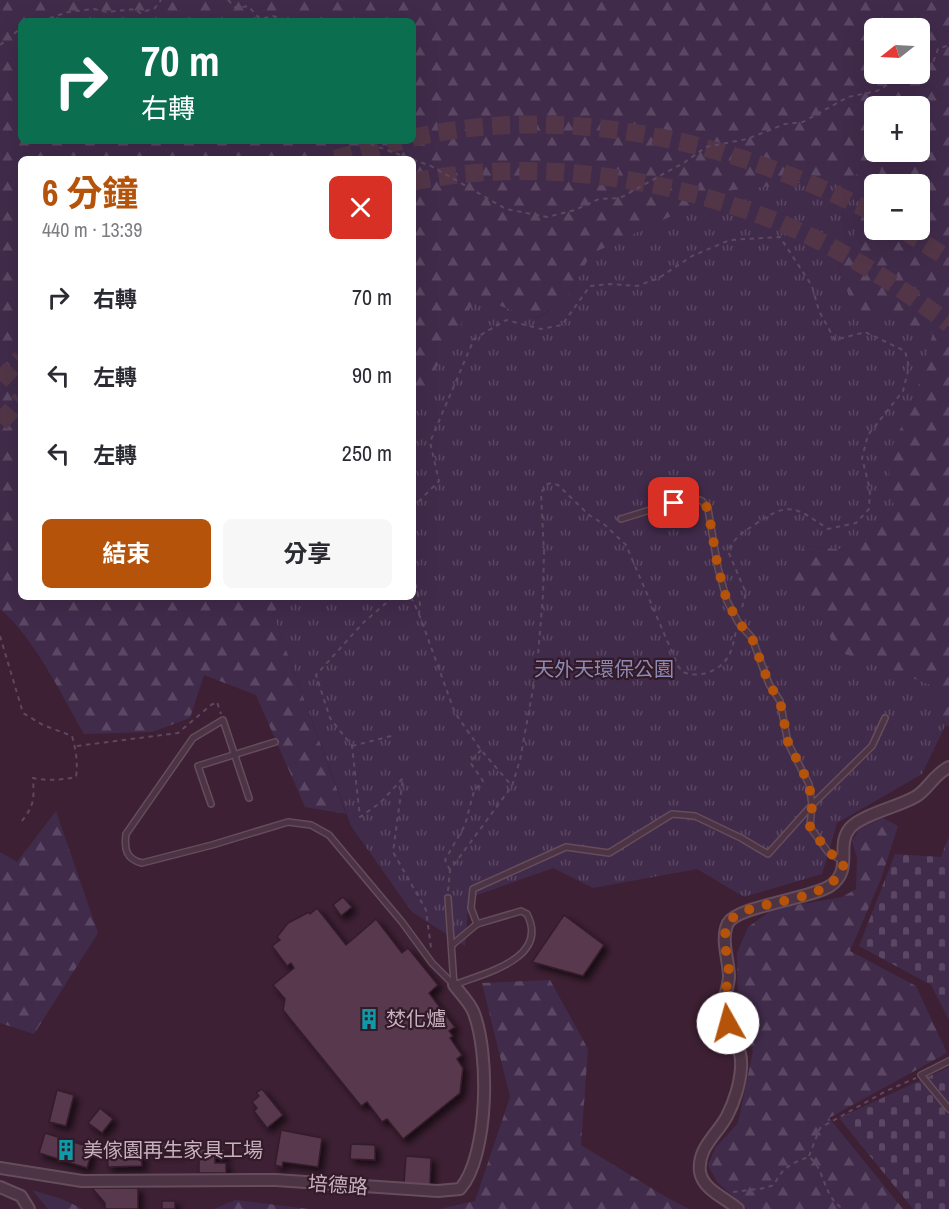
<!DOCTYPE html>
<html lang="zh-TW">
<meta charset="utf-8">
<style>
body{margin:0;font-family:"Archivo Narrow","Noto Sans TC",sans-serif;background:#f7f7f7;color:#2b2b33;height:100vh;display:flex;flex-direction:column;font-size:22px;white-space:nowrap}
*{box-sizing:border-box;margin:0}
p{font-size:20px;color:#7c7c81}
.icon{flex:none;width:33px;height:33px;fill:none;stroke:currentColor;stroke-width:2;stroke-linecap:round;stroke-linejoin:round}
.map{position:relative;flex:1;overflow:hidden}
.side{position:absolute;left:18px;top:156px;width:398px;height:444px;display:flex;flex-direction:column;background:#fff;border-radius:9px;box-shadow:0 6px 24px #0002}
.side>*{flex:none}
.hud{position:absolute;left:18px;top:18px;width:398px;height:126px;border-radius:9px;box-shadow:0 6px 24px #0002;background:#0b6e4f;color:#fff;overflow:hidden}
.needle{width:39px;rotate:252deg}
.buttons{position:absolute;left:864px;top:18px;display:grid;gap:12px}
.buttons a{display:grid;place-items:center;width:66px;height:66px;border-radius:9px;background:#fff;box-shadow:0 6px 24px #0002;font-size:30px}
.pin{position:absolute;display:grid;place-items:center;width:51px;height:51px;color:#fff;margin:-26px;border-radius:12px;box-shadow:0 3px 9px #0006}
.me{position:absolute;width:66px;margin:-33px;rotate:353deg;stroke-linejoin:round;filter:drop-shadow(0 0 4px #0008)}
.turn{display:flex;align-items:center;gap:21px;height:126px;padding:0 24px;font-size:27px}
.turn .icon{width:78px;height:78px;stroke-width:2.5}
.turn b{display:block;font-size:42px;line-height:51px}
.round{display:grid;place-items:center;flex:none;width:63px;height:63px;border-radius:9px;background:#f7f7f7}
.head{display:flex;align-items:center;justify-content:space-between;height:102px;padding:0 24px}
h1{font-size:36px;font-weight:700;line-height:45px;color:#b45309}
.action{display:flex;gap:12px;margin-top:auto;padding:12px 24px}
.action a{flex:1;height:69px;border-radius:9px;background:#b45309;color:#fff;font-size:24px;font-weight:700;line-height:69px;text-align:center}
.action a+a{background:#f7f7f7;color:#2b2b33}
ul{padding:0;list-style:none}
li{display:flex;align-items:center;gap:18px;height:78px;padding:0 24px}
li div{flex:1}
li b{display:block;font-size:22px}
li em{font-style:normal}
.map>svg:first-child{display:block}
</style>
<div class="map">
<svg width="949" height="1209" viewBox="0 0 949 1209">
<defs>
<pattern id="forest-firs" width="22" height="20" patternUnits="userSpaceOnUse" patternTransform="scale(1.5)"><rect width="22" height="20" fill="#412b4b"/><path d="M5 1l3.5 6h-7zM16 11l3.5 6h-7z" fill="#5b4763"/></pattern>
<pattern id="cemetery-stones" width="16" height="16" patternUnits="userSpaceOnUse" patternTransform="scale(1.5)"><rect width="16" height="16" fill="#412b4b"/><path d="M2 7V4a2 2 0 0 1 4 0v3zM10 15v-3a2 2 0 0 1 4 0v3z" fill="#5b4763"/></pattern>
<pattern id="park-tufts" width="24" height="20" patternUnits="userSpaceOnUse" patternTransform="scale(1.5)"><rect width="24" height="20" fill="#412b4b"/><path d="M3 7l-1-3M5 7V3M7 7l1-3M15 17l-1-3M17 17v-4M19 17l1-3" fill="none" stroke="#5b4763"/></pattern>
<filter id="shadow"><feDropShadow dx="4.5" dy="4.5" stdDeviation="3" flood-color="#0009"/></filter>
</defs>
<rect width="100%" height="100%" fill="#3d2033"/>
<!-- forest -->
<g fill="url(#forest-firs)" fill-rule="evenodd">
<path d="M0 0H949V726H945L931 685 836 651 821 618 783 570 805 546 851 550 894 508 886 457 914 400 932 333 853 308 839 269 880 170 838 179 591 254 565 303 535 318 476 298 413 414 412 159H21V597H288L273 614 346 814 305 807 256 695 204 675 190 718 152 732 84 734C61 694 35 639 0 609ZM21 21H412V141H21ZM874 28H920V74H874ZM874 106H920V152H874ZM874 184H920V230H874Z"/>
<polygon points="56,811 98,933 34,1034 0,1023 0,852 17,862"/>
<polygon points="883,818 898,826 881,879 850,951 916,986 947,1053 829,1118 903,1209 747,1209 717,1182 708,1165 715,1148 738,1123 753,1051 740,1030 738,1002 737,953 748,927 773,909 842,897 856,889 857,858 852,841 859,829"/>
<polygon points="550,980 588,1049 581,1145 666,1197 689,1209 440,1209 475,1201 510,1097 482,983"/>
<polygon points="32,1190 62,1199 83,1209 48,1209"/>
<polygon points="235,1200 309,1209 214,1209"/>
</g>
<!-- cemetery -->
<g fill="url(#cemetery-stones)">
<polygon points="949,836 949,1020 931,985 859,946 895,854 941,857"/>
<polygon points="949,1067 949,1209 913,1209 839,1118"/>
</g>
<!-- park -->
<polygon fill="url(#park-tufts)" points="881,169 839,269 853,308 933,333 914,400 887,457 894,508 851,550 805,546 784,570 821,618 836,651 931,685 945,726 922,774 837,823 822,874 744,897 697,869 593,888 553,868 469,898 465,946 412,912 351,826 273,614 288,597 412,597 413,409 476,298 536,318 565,303 591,254 724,191 838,179"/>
<!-- building -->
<g fill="#59374d" stroke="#341c2b" stroke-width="1.5" filter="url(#shadow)">
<polygon points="343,897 352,907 341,916 333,905"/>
<polygon points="317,908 346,945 376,919 402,953 408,948 438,985 429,993 455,1027 449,1031 453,1036 450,1038 462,1055 457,1059 463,1068 460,1093 403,1139 387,1119 382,1122 367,1102 361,1106 283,1010 285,999 273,985 294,968 291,963 287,966 272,946 280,940 277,937 288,923 309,912 310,914"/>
<polygon points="564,915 604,945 583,976 532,962"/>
<polygon points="262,1089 283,1115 267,1128 254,1111 257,1108 252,1102 259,1096 256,1093"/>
<polygon points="57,1090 74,1095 66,1126 49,1122"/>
<polygon points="100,1108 113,1119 102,1133 88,1123"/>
<polygon points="281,1130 322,1138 318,1167 283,1162 282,1167 275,1165"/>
<polygon points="45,1133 93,1148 87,1168 39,1153"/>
<polygon points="150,1142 183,1142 182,1153 150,1153"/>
<polygon points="351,1144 375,1145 375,1160 350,1159"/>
<polygon points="141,1149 142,1166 108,1167 107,1150"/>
<polygon points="199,1149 225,1149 225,1158 215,1158 215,1163 226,1163 226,1173 199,1173"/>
<polygon points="406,1156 431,1158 430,1185 404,1183"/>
<polygon points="92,1188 138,1188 138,1209 105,1209 105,1203"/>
<rect x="162" y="1201" width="13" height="8"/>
</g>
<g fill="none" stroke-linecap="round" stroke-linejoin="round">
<!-- highway-tunnel -->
<g stroke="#523648" stroke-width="18" stroke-dasharray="18 9" stroke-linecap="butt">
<path d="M412 138C569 102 734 142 874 213"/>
<polyline points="335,159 401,141"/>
<path d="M412 182C532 157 665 177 778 222 839 247 897 284 949 324"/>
<polyline points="903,230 949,259"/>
<polyline points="0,381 21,358"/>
<polyline points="0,423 21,399"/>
</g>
<defs>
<g id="lane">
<polyline points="621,519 692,497 702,501 708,509 718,568 727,601 738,622 752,638 769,684 780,701 788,743 809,784 812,805 810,827 828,852 843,861"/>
<path d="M249 798 223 720 193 738 126 834C124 849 126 859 142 863L212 845 288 822 311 825 329 835 402 922 432 963 454 985"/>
<polyline points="211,804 198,766 275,742"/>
<polyline points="448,898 454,985"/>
<polyline points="452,945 477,924 471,908 473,889 566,847 609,853 672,814 695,816 741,838 768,854 812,805 872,746 885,718"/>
<path d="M454 985C484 973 550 959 527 914L521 911 477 924"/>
<polyline points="949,1061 921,1075 949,1109"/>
</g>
<g id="street">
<path d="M0 1168 82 1181 276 1180 438 1191 460 1189C489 1156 490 1051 473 1011 469 1002 460 993 454 985"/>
<polyline points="0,1187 21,1196 29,1209"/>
<path d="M738 1209C726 1198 703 1190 700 1172 697 1148 717 1135 727 1116 734 1103 740 1084 741 1068 743 1047 730 1033 725 1013 722 999 728 990 729 977 729 960 720 939 728 923 738 906 809 899 830 886 854 870 835 846 850 828 861 815 900 806 915 797 928 790 932 776 949 767"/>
</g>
</defs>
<!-- lane casing -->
<use href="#lane" stroke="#654d5c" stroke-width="8"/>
<!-- street casing -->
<use href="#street" stroke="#654d5c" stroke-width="14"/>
<!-- path -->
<g stroke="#5f4760" stroke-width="2" stroke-dasharray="4.5 4.5" stroke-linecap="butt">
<polyline points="228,0 236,8 248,6 260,19 273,16 289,21"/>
<polyline points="41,21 68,12 94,9 107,12 135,9 140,13 155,8 161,0"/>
<polyline points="0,45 21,28"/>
<polyline points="920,68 931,68 938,49 949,45"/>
<polyline points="362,141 431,166 506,209 547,217 575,210 599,199 620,198 685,162 706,147 747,139 785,124 803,122 848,97 877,91 905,74"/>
<path d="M412 508 439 481 430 442 474 339 506 320 541 329 562 325 590 286 610 284 637 286 659 278 692 256 730 240 780 237 812 286 819 311 835 340 865 332 905 351 909 367 903 391 868 435 862 458 870 490 869 509 856 523 828 529C794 506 789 501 754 525 742 533 734 538 728 551L746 593 741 611"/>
<polyline points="393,597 363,623 316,675 330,718 352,746 360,817 380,803 403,778 393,852 426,910 431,948"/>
<polyline points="411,597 419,614 420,604 412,567"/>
<polyline points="419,614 455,713 481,750 512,786"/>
<path d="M0 636 23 713 43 725 72 736C76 750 78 762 76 777 61 780 47 781 33 778 34 798 35 805 21 822"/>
<polyline points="77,746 178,733 211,705 217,702 221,714"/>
<polyline points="352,746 395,735"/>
<polyline points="450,870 445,860 465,825 474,791 483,781 470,762 481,750"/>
<path d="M448 891 450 870 512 786 520 760 537 667 543 595 544 553 541 493 547 484 552 483 558 485 589 515 605 525 626 545 678 666 683 672C699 679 721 671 729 655 733 648 734 639 736 631"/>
<polyline points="809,1156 820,1128 886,1091 916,1078"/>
<path d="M733 1192 765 1188 774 1185C782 1168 791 1163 809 1157 826 1169 821 1194 843 1209"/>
</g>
<!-- lane -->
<use href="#lane" stroke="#4d3444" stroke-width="5"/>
<!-- street -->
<use href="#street" stroke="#4d3444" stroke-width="10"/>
</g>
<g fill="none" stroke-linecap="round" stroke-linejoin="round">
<!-- route -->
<path stroke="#b45309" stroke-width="10" stroke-dasharray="0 18" d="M674 503C689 498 698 495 708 509L718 568 727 601 738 622 752 638 769 684 780 701 788 742 809 784 812 806 810 827 828 852 844 862C836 909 741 896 728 924 720 940 730 960 729 978 728 984 725 990 724 996 723 1005 726 1014 728 1023"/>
</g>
<!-- icons -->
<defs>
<symbol id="building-bare" viewBox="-9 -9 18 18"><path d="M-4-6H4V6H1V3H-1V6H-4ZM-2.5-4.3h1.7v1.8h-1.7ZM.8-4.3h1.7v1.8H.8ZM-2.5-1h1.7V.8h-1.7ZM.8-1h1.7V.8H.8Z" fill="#0f9aa8" stroke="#321a29" stroke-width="2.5" paint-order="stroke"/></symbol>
</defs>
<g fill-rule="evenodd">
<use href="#building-bare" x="354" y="1004" width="30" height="30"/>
<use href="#building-bare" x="51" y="1135" width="30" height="30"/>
</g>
<g text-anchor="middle" stroke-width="4.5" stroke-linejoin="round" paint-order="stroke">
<!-- park labels -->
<g font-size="20" fill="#8c8bb5" stroke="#321a29">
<text x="604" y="676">天外天環保公園</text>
</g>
<!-- poi labels -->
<g font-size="20" fill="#c9b0bf" stroke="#321a29" text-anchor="start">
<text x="386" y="1026">焚化爐</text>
<text x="83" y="1157">美傢園再生家具工場</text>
</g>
<!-- street labels -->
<g font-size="20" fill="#c9b0bf" stroke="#321a29">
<text transform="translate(338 1185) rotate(4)" y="7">培德路</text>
</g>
</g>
</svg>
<div class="buttons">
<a><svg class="needle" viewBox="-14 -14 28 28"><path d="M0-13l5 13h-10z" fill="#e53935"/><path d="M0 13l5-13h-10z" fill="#7c7c81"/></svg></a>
<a>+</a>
<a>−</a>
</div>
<div class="pin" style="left:674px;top:503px;background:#d93025"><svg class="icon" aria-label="arrive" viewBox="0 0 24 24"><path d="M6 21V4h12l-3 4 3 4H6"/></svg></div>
<svg class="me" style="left:728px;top:1023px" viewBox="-20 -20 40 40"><circle r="19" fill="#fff"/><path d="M0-13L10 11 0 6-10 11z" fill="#b45309"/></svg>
<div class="hud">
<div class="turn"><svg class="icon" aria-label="right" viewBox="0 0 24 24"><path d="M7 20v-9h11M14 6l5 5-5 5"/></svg><div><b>70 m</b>右轉</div></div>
</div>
<section class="side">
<div class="head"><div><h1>6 分鐘</h1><p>440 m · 13:39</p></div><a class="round" style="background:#d93025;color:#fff"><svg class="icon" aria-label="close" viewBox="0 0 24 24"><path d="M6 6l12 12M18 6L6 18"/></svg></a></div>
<ul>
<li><svg class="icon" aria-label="right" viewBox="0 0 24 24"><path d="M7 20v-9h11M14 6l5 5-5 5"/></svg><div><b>右轉</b></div><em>70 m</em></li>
<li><svg class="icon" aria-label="left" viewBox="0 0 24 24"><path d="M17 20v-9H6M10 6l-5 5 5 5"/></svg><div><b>左轉</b></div><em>90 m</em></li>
<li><svg class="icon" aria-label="left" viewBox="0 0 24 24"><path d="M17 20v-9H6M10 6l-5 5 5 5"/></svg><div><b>左轉</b></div><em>250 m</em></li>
</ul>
<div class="action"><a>結束</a><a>分享</a></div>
</section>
</div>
